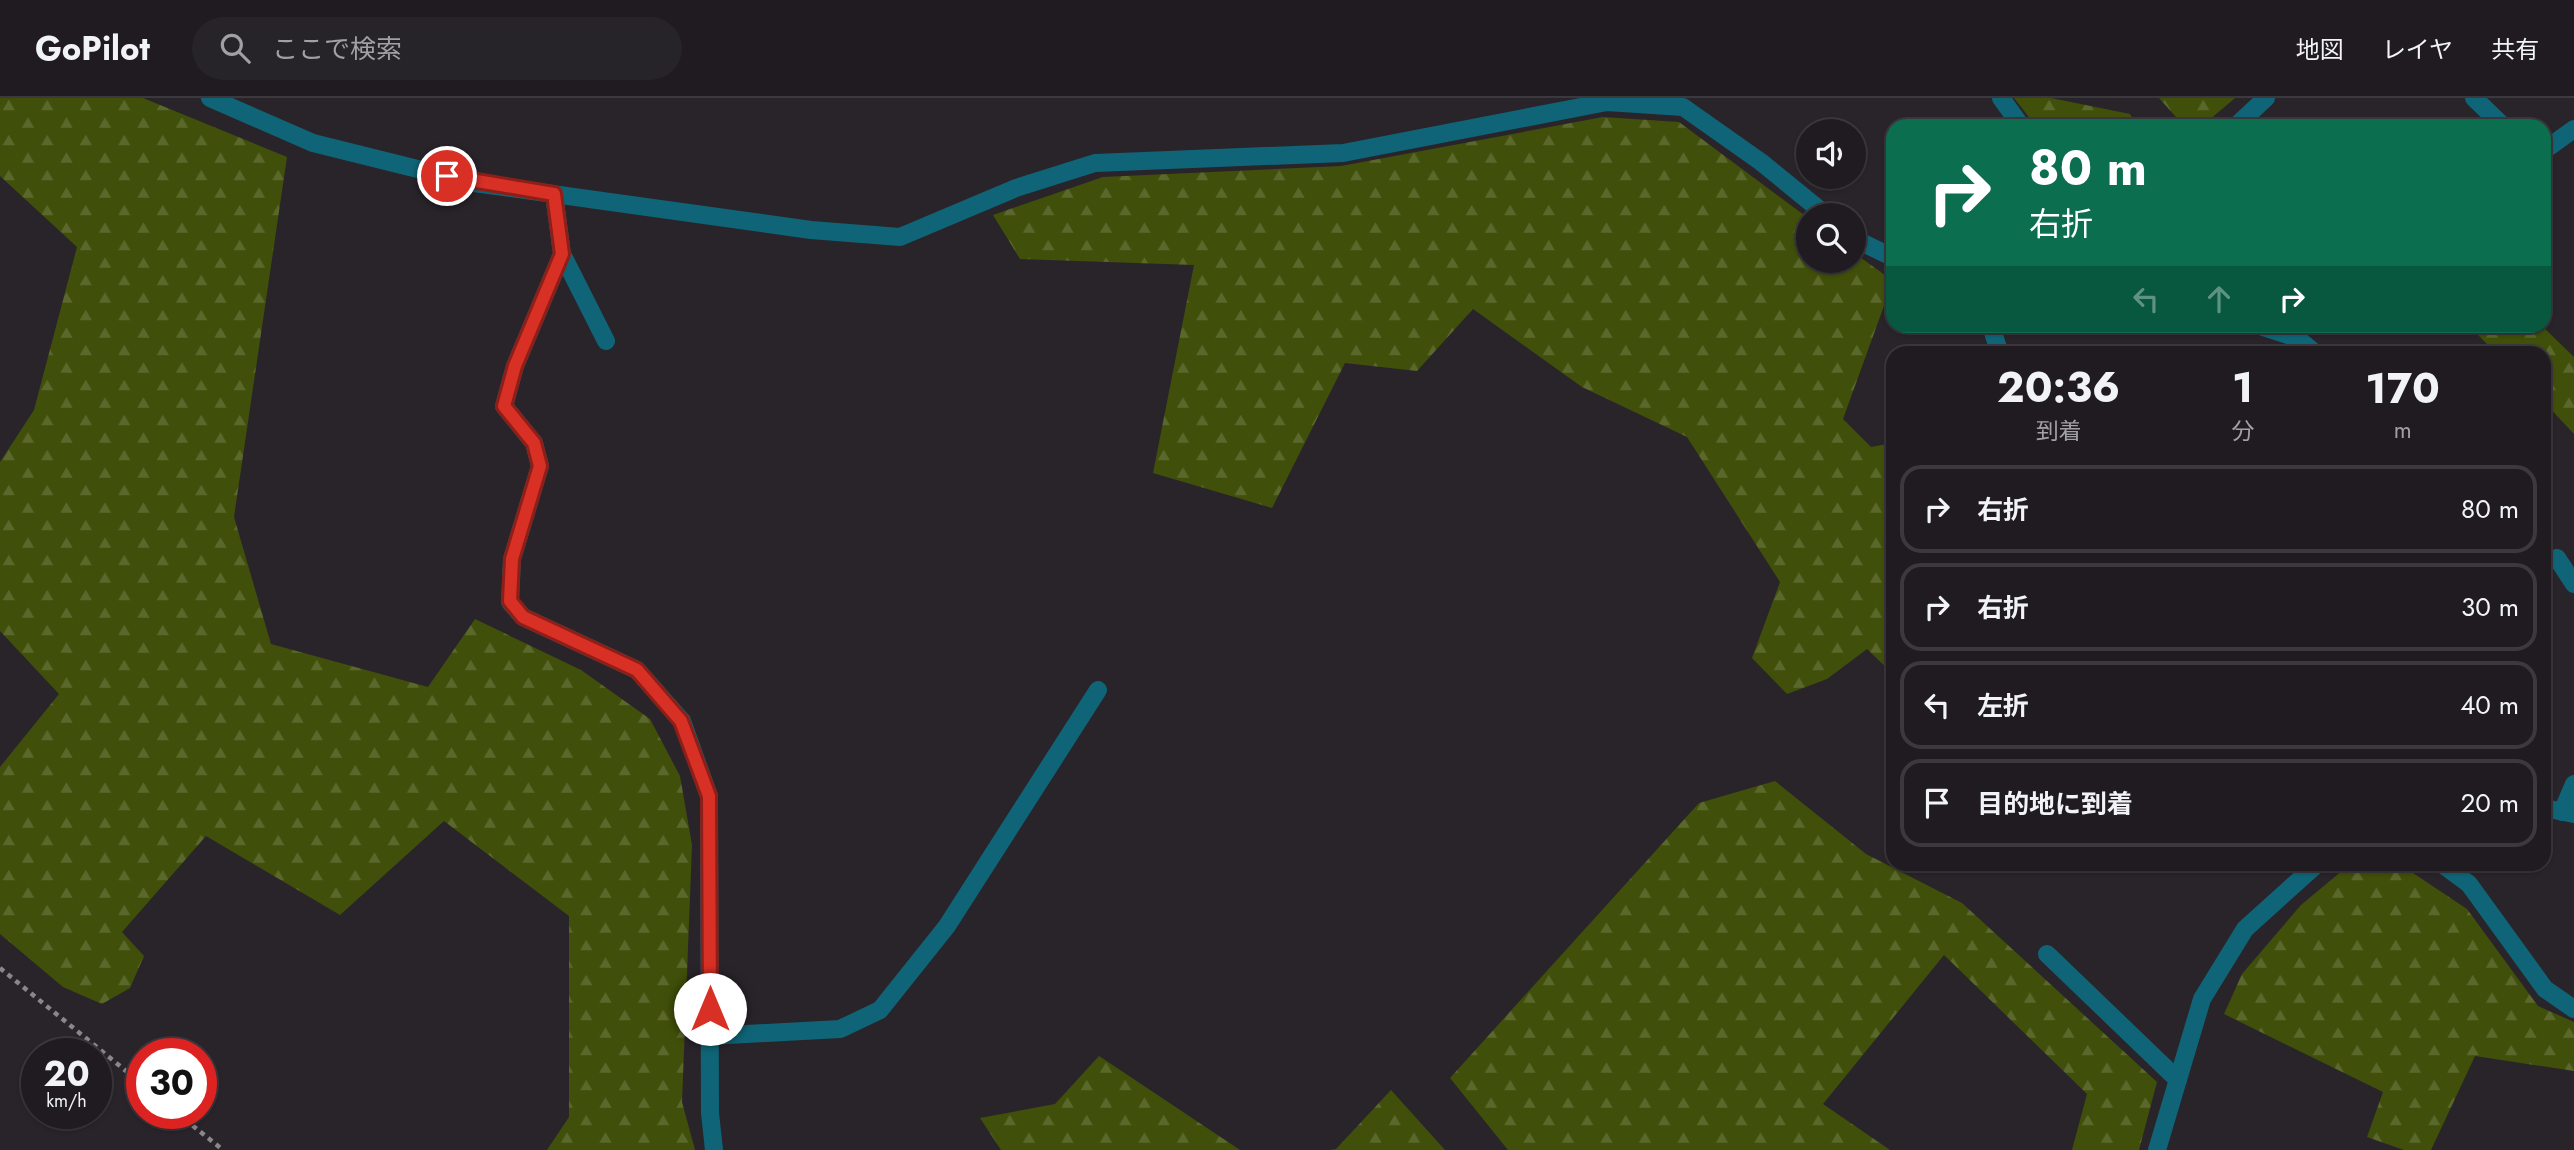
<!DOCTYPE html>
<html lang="ja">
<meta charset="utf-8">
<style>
body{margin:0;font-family:Jost,"Noto Sans JP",sans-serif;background:#272429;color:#f1f3f6;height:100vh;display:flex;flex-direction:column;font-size:26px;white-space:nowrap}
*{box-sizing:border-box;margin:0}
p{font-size:23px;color:#a1a1a5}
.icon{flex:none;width:38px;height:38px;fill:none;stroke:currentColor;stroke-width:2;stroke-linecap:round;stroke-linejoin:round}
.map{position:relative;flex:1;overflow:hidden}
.drawer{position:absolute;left:1886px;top:248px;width:665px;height:525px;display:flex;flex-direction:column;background:#1f1b20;border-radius:21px;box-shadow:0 2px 5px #0004,0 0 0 2px #3c393e}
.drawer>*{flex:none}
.banner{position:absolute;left:1886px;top:21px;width:665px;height:214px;border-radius:21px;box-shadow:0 2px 5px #0004,0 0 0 2px #3c393e;background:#0b6e4f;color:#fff;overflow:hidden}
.fabs{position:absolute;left:1796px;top:21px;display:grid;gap:14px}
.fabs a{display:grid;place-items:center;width:70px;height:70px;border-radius:50%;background:#1f1b20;box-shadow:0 2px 5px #0004,0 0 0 2px #3c393e;font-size:35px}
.speed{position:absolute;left:21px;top:940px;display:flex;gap:14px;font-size:35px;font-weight:700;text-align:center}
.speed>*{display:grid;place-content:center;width:91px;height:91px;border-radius:50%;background:#1f1b20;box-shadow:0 2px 5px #0004,0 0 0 2px #3c393e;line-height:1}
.speed small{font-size:18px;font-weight:400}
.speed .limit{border:10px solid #d22;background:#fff;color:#111}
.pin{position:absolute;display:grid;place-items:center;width:60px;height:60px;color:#fff;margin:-30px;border:4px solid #fff;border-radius:50%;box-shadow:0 2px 7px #0007}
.me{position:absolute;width:77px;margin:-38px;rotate:0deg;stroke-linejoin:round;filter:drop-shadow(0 0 5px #0008)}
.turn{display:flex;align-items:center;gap:24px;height:147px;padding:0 28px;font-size:32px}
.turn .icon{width:91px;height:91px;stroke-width:2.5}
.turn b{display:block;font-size:49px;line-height:60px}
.lanes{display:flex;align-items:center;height:66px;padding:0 28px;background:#0003;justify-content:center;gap:35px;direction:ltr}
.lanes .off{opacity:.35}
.eta{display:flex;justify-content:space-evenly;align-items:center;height:119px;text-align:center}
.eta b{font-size:42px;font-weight:700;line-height:49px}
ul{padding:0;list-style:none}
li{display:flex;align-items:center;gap:21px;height:88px;margin:0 14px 10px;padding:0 14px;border:4px solid #3c393e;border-radius:21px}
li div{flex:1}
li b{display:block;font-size:26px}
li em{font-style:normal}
header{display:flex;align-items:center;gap:42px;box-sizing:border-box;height:98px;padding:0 35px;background:#1f1b20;border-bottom:2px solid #3c393e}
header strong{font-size:33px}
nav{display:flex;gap:38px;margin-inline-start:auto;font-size:24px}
.search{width:490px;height:63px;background:#272429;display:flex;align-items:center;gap:18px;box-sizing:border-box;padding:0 24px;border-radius:38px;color:#a1a1a5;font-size:26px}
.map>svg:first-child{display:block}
</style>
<header>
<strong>GoPilot</strong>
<div class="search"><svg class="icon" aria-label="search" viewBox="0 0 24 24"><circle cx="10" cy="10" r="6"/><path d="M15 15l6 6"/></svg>ここで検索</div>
<nav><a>地図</a><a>レイヤ</a><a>共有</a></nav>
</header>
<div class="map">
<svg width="2574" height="1052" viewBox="0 0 2574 1052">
<defs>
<pattern id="forest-firs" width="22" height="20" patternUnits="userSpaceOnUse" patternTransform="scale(1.75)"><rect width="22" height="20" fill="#404f09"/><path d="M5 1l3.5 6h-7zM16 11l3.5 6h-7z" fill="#5b682c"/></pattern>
</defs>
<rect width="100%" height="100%" fill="#29242a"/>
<!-- forest -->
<g fill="url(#forest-firs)">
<polygon points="0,0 143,0 287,59 234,419 271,546 428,589 475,521 581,572 650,621 680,678 692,747 682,1004 695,1052 547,1052 569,1019 569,818 444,723 340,817 206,738 122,834 144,858 130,890 102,906 63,889 0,836 0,669 59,596 0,533 0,364 34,312 77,149 0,78"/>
<polygon points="2014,0 2051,0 2130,16 2137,28 2036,28"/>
<polygon points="2159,0 2235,0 2202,28 2184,28"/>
<polygon points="1603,19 1679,24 1808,120 1808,163 1853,163 1853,154 1893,183 1843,321 1871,349 1893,345 1893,576 1867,551 1827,581 1787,596 1752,560 1780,484 1687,339 1582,289 1473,211 1417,273 1345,265 1272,410 1153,375 1194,167 1020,161 993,117 1103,79 1341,68"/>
<polygon points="2469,228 2542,228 2574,259 2574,336 2545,305 2544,256 2496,255"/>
<polygon points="1775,683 1866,756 1962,805 2157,984 2139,1052 2072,1052 2087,996 1944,857 1823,1006 1890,1052 1508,1052 1450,980 1699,705"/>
<polygon points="2349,767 2401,767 2467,811 2538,908 2574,924 2574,973 2475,958 2431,1052 2404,1052 2367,1039 2383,994 2224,916 2242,876 2301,807"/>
<polygon points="1099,958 1240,1052 1001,1052 980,1020 1055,1006"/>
<polygon points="1391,992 1445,1052 1330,1052 1336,1051"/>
</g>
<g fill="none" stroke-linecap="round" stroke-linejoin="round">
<!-- path -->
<g stroke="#8a878b" stroke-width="4.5" stroke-dasharray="5 5" stroke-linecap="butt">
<polyline points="0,870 142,986"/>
<polyline points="177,1015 223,1052"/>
</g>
<!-- minor -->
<g stroke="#0f6577" stroke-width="18">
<polyline points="210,0 313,45 474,85 811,132 900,139 1016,90 1095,65 1343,55 1607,4 1683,9 1761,64 1826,117"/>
<polyline points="2001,0 2021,28"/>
<polyline points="2474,0 2503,28"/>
<polyline points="2236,28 2266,0"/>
<polyline points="2544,48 2549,49 2574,31"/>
<polyline points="554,96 562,156 515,268 504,308 534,345 540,368 512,461 510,504 523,519 637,572 682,623 709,698 710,1015 714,1052"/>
<polyline points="1853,140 1894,160"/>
<polyline points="562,156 606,243"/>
<polyline points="1991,228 2000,256"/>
<polyline points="2260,228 2297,240 2316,256"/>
<polyline points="2557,460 2574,486"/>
<polyline points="2544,710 2574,716"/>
<polyline points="2562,714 2574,686"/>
<polyline points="2442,766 2469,786 2545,891 2574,911"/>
<polyline points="2047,856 2178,982"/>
<polyline points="710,938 840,931 880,912 947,828 1098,592"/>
<polyline points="2157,1052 2202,901 2245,831 2317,766"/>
</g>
</g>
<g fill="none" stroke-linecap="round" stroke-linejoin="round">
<defs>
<polyline id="route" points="447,78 554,96 562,156 515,268 504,308 534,345 540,368 512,461 510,503 523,519 637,572 681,623 709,698 710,911"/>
</defs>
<!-- route casing -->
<use href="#route" stroke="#8d1f18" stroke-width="18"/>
<!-- route -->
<use href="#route" stroke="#d93025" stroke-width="12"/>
</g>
</svg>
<div class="fabs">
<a><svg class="icon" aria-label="sound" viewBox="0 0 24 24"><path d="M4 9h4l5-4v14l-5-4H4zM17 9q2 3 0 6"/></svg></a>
<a><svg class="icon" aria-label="search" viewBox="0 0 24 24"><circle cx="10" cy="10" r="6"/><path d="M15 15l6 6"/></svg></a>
</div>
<div class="speed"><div>20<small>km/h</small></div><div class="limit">30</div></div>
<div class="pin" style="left:447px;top:78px;background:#d93025"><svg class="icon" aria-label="arrive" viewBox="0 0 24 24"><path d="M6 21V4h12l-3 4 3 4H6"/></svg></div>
<svg class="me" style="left:710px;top:911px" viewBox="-20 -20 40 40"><circle r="19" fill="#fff"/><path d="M0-13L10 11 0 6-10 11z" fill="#d93025"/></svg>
<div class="banner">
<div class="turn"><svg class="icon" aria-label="right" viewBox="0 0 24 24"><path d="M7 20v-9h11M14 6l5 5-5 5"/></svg><div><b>80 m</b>右折</div></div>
<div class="lanes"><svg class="icon off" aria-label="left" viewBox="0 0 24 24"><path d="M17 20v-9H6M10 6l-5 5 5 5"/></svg><svg class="icon off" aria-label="ahead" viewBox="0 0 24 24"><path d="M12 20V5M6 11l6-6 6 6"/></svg><svg class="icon" aria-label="right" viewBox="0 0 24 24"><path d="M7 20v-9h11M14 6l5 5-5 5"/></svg></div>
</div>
<section class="drawer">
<div class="eta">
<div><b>20:36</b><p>到着</p></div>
<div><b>1</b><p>分</p></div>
<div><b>170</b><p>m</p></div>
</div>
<ul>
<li><svg class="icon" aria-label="right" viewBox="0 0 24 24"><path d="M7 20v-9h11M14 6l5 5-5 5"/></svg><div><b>右折</b></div><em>80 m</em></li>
<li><svg class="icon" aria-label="right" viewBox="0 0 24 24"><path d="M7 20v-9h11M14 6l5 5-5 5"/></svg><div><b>右折</b></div><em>30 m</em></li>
<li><svg class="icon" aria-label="left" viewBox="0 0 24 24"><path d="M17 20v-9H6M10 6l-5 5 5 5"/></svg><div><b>左折</b></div><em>40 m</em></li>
<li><svg class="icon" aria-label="arrive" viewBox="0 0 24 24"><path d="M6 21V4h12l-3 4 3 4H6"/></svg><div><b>目的地に到着</b></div><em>20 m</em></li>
</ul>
</section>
</div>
